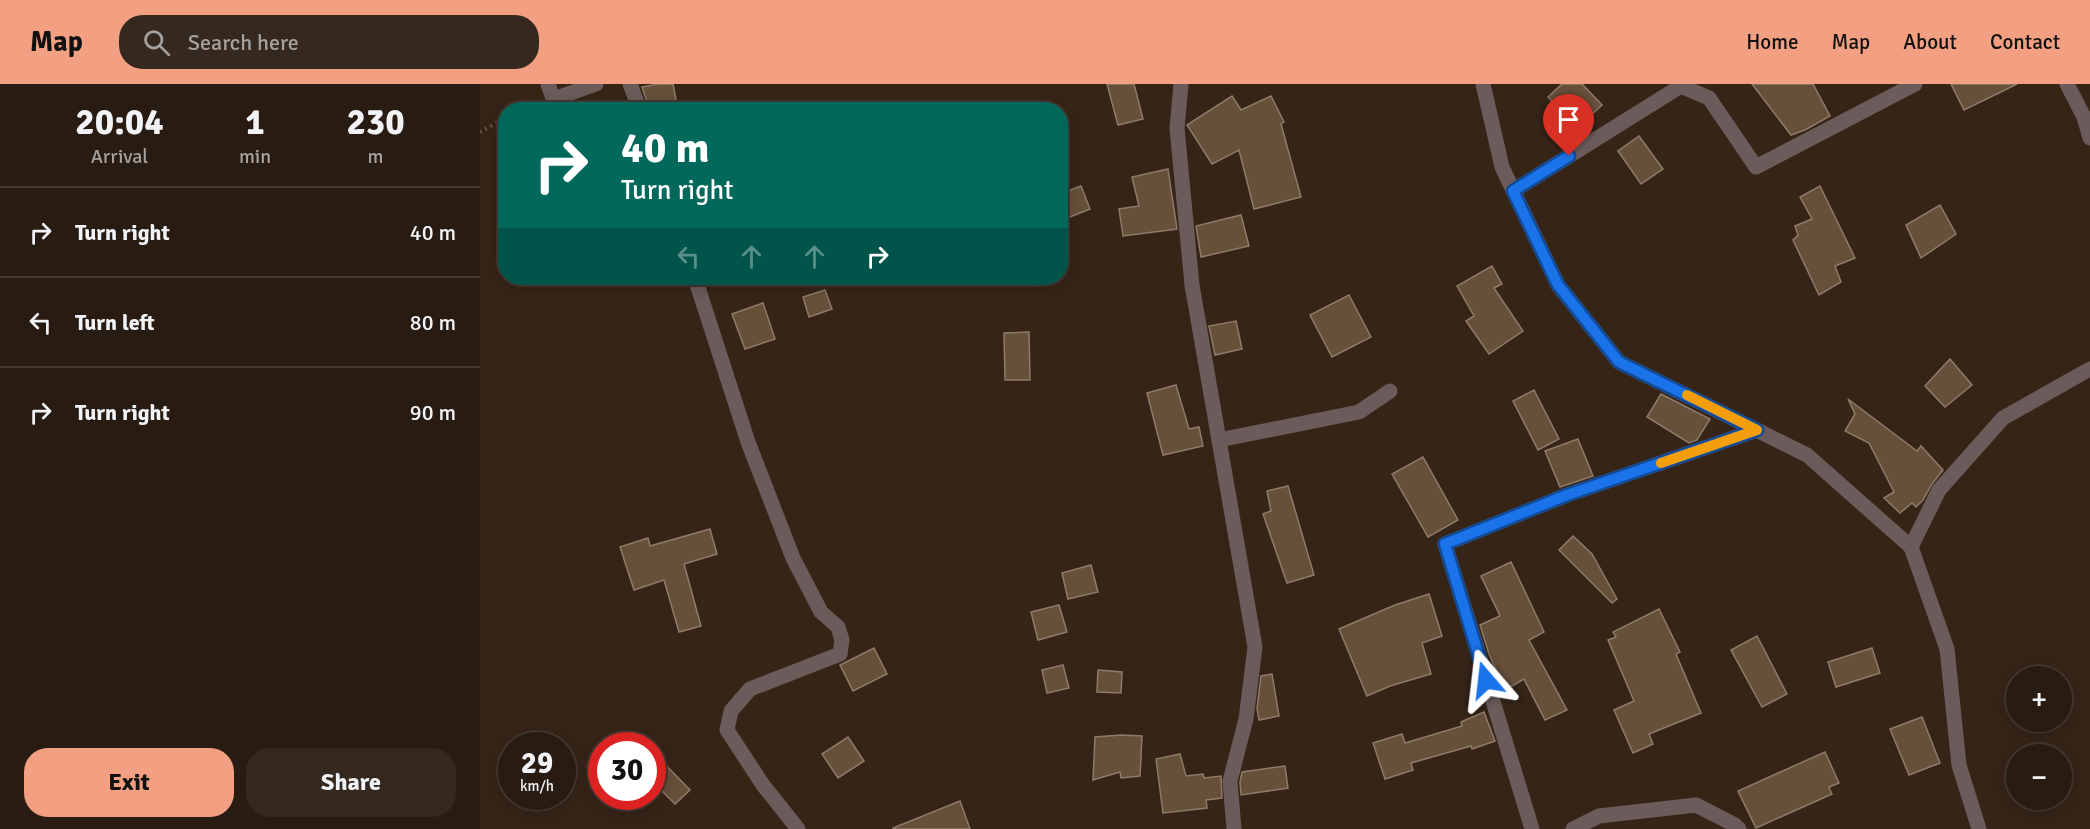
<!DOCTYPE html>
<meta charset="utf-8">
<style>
body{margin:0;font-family:Signika,sans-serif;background:#34281f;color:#f1f3f6;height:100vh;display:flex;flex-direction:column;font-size:22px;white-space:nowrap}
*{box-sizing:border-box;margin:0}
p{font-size:20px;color:#a5a19f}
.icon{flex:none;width:33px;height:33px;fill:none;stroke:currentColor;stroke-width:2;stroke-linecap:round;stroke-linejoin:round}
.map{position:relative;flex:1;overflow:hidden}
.side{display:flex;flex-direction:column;background:#281b11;width:480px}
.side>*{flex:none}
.hud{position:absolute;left:18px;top:18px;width:570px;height:183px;border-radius:24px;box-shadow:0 3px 15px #0003,0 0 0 2px #443931;background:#00695c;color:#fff;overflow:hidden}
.fabs{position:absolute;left:1526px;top:582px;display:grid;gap:12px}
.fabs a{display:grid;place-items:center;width:66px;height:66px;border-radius:50%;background:#281b11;box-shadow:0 3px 15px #0003,0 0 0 2px #443931;font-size:30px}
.speed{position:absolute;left:18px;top:648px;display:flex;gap:12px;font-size:30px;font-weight:700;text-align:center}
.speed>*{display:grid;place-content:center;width:78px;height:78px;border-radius:50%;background:#281b11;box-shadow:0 3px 15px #0003,0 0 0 2px #443931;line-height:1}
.speed small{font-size:15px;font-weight:400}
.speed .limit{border:9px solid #d22;background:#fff;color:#111}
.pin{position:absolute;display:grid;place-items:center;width:51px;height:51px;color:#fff;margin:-62px -26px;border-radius:50% 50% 50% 0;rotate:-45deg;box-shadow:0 0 6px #0007}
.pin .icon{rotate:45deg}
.me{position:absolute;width:66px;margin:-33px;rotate:343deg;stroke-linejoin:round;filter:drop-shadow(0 0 4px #0008)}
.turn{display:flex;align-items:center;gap:21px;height:126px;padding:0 24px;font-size:27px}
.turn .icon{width:78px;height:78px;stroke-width:2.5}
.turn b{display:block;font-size:42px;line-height:51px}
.lanes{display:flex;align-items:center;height:57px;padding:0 24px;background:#0003;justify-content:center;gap:30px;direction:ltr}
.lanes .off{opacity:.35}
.eta{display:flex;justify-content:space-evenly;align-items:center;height:102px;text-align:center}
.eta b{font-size:36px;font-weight:700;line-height:42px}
.primary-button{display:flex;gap:12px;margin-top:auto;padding:12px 24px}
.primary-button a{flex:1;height:69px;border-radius:24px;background:#f39f82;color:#111;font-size:24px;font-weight:700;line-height:69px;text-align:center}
.primary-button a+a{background:#34281f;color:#f1f3f6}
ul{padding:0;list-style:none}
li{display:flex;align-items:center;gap:18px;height:90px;padding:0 24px;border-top:2px solid #443931}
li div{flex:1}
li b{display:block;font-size:22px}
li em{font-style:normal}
header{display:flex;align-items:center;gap:36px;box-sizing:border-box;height:84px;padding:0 30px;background:#f39f82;color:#111}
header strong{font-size:28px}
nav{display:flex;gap:33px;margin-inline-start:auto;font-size:21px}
.search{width:420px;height:54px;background:#34281f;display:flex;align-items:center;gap:15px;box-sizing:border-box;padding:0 21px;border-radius:24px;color:#a5a19f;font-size:22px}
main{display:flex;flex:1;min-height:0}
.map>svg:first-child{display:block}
</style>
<header>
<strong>Map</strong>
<div class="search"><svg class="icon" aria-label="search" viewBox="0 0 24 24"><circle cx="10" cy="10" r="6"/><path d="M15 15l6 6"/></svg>Search here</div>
<nav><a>Home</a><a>Map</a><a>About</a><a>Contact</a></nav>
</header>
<main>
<section class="side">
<div class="eta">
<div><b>20:04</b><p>Arrival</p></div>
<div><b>1</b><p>min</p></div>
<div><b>230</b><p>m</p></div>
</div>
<ul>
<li><svg class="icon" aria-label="right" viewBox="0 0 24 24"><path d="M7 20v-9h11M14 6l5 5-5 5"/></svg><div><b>Turn right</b></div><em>40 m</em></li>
<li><svg class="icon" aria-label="left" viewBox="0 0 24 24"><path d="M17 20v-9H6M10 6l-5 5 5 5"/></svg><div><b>Turn left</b></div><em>80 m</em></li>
<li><svg class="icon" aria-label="right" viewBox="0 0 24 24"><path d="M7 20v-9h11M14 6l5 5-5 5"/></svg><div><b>Turn right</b></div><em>90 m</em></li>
</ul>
<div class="primary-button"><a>Exit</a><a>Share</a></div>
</section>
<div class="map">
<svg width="1610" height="745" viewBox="0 0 1610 745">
<rect width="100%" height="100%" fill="#362417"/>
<!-- building -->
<g fill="#67503a" stroke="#8e7b6a" stroke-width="1.5">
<polygon points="178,0 193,0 198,26 170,26 162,3"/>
<polygon points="627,0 654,0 663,35 638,41"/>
<polygon points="1082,0 1102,0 1122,21 1097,44 1068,13"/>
<polygon points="1272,0 1333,0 1350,32 1325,46 1311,51"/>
<polygon points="1471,0 1537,0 1484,26"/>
<polygon points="752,12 761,26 791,12 804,38 801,40 821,113 774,125 759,66 732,80 707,41"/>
<polygon points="1159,52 1183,85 1161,100 1138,67"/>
<polygon points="688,85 697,145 643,152 639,125 659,122 652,93"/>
<polygon points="601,102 610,125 580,137 580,110"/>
<polygon points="1340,102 1375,174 1355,182 1361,198 1339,211 1313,156 1318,151 1315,142 1332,135 1320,113"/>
<polygon points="1460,121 1476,150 1441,174 1426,141"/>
<polygon points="761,131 769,162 721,173 716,142"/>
<polygon points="1012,182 1022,200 1014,204 1043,247 1009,270 986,237 994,232 977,202"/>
<polygon points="345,206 352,225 329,233 323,213"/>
<polygon points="869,211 891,253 852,273 830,231"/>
<polygon points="283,219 295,255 265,265 252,230"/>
<polygon points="756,237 762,265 735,271 729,242"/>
<polygon points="549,248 550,296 525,296 524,249"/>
<polygon points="1470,275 1492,301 1465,323 1445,302"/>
<polygon points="696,301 709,345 719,343 723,362 683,371 667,309"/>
<polygon points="1054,306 1079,355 1058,366 1033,317"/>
<polygon points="1181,310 1230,335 1217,356 1209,359 1167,333"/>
<polygon points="1368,315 1437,367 1441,362 1463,386 1452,400 1443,416 1436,423 1432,419 1420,429 1404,414 1414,408 1389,359 1365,347 1375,330"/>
<polygon points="1098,355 1113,392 1080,403 1065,367"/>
<polygon points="943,373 978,436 948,453 912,390"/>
<polygon points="808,402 834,491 807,499 783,430 791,427 787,407"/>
<polygon points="230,445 237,470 204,480 221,542 199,548 184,496 154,506 140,463 168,454 170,462"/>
<polygon points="1093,452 1112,470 1137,515 1132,519 1079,466"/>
<polygon points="1031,478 1064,548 1049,556 1087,626 1065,636 1044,595 1025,606 1009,570 1000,541 1020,532 1001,492"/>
<polygon points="611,481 618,508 588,515 582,489"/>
<polygon points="949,510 962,552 942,559 951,590 910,602 887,612 859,545 915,521"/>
<polygon points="579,521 587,548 558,556 551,528"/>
<polygon points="1179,525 1200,568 1196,570 1221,629 1169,650 1173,660 1153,669 1134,626 1154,617 1128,556 1136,553 1133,548"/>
<polygon points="1277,552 1307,610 1282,623 1251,566"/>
<polygon points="394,564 407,590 373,607 360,581"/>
<polygon points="1392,564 1400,589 1356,603 1348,578"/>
<polygon points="583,581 589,604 567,609 562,586"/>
<polygon points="618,586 642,588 641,609 617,608"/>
<polygon points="792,590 799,632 779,636 777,624 781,592"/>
<polygon points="1004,628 1015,657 992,665 991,662 931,679 933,686 905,695 893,659 922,650 925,659 982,642 981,638"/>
<polygon points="1442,633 1460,679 1429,691 1410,645"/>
<polygon points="641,651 662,652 660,692 641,694 640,688 613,696 615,653"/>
<polygon points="368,653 384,677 358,694 342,670"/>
<polygon points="172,667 210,706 195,720 172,697"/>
<polygon points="1345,668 1359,699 1349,703 1352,710 1276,744 1258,707"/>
<polygon points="700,670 706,692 723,690 724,694 741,692 742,714 726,716 727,724 683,729 676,675"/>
<polygon points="805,682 808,704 761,711 760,698 762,688"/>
<polygon points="480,717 490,745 413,745 413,744"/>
</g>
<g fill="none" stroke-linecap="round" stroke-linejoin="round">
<!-- path -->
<polyline stroke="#706055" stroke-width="4" stroke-dasharray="1.5 4.5" stroke-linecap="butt" points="0,48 26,34"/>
<!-- lane -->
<polyline stroke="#6b5b5a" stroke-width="15" points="739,356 879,328 910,307"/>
<!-- street -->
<g stroke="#6b5b5a" stroke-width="15">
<polyline points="68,0 77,26"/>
<polyline points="150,0 160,26"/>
<polyline points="701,0 697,44 712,201 775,563 766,635 750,697 754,745"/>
<polyline points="1003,0 1022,83 1078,201 1139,278 1327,371 1431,463"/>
<polyline points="1587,0 1604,33 1610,54"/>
<polyline points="74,15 116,0"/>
<polyline points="1033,107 1201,2 1229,14 1276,83 1435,0"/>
<polyline points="215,194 268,358 313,474 341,528 358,543 362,556 360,570 270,605 251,627 247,646 283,701 318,745"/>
<polyline points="1052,745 965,460 1087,411 1277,346"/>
<polyline points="1093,745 1119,732 1216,721 1255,741 1259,745"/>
<polyline points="1499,745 1479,681 1467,565 1431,463 1459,406 1523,334 1610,285"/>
</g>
</g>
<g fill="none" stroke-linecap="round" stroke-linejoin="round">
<defs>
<polyline id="route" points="1006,596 965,460 1087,411 1277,346 1139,278 1078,201 1033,107 1089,72"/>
</defs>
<!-- route casing -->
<use href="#route" stroke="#114b97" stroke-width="15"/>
<!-- route -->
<use href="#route" stroke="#1a73e8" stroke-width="10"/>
<!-- slow -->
<polyline stroke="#f59e0b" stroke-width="10" points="1181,379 1277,346 1207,311"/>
</g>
</svg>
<div class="fabs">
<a>+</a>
<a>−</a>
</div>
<div class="speed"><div>29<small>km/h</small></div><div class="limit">30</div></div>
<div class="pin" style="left:1089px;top:72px;background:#d93025"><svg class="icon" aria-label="arrive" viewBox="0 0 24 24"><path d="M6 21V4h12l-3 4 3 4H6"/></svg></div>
<svg class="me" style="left:1006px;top:596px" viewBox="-20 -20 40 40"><path d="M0-17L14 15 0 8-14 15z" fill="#1a73e8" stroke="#fff" stroke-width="4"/></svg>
<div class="hud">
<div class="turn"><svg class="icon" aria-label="right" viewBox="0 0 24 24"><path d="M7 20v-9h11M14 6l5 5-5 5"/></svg><div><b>40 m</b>Turn right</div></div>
<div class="lanes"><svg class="icon off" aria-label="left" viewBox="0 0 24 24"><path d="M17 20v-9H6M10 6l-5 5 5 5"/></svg><svg class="icon off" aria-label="ahead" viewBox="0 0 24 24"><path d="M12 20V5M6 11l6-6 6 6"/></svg><svg class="icon off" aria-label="ahead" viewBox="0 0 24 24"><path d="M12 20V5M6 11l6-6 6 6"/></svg><svg class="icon" aria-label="right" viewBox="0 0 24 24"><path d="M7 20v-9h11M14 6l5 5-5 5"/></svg></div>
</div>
</div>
</main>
